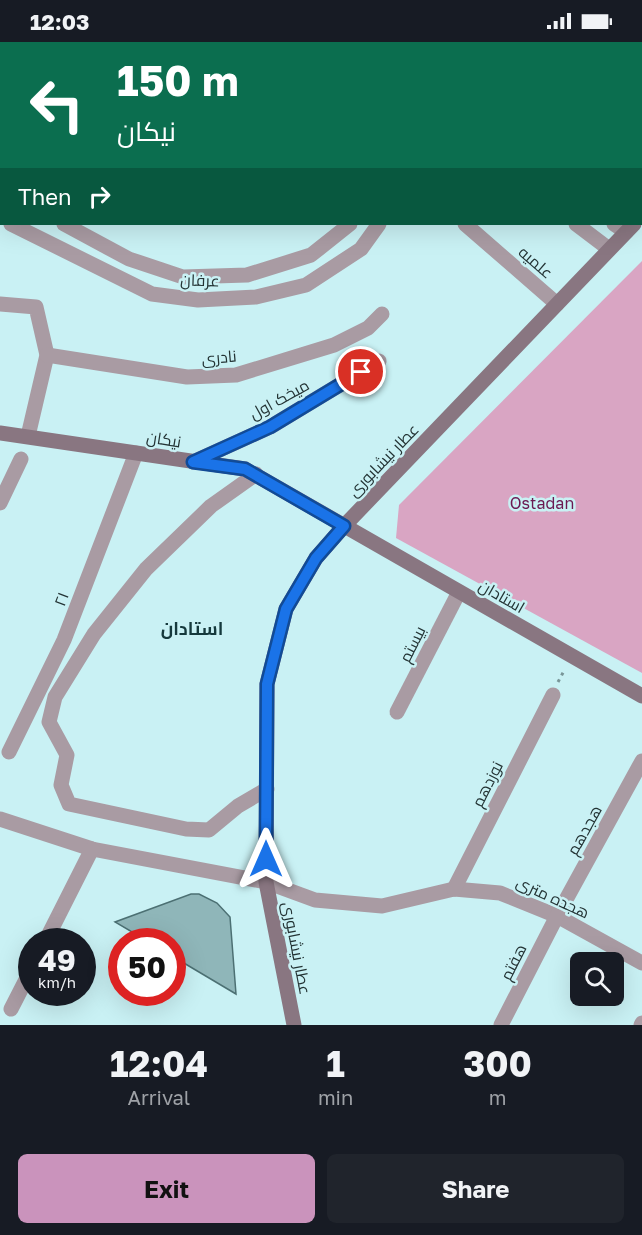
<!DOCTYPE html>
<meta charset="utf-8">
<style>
body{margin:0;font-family:"Golos Text",Cairo,sans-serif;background:#20242c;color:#f1f3f6;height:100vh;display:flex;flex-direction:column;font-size:22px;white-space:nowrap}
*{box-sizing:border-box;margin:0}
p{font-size:20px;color:#9ea1a6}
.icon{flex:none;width:33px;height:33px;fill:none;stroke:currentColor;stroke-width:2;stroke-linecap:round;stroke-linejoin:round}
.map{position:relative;height:983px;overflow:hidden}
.panel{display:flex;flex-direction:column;background:#171b24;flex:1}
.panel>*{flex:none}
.guide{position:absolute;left:0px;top:0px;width:642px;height:183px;box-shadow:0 6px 24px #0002;background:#0b6e4f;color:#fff;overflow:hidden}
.buttons{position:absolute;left:570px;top:910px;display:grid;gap:12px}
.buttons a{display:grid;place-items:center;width:54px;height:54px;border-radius:9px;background:#171b24;box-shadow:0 6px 24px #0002;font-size:30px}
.speed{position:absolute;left:18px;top:886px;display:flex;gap:12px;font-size:30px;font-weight:700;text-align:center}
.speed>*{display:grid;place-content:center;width:78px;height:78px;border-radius:50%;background:#171b24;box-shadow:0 6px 24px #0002;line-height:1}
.speed small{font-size:15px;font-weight:400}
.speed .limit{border:9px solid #d22;background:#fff;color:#111}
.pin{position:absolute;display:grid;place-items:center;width:51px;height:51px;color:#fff;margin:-26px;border:3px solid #fff;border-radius:50%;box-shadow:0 2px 6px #0007}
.me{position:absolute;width:66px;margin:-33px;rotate:0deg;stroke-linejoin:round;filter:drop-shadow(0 0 4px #0008)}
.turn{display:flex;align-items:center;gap:21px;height:126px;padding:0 18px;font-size:27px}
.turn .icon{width:78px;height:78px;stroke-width:2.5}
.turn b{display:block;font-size:42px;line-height:51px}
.then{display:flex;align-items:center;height:57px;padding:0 18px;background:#0003;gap:12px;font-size:22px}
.eta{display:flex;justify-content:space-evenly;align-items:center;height:102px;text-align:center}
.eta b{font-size:36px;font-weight:700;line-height:42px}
.cta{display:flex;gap:12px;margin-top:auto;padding:12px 18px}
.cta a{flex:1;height:69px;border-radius:9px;background:#ca93bc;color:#111;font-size:24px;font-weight:700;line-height:69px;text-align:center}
.cta a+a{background:#20242c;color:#f1f3f6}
.status{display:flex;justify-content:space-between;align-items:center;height:42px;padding:0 30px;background:#171b24;direction:ltr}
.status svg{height:16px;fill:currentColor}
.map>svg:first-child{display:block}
</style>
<div class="status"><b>12:03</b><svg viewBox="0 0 49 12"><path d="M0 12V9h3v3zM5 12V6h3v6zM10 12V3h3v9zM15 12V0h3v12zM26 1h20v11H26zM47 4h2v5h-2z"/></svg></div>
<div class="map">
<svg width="642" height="983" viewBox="0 0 642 983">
<rect width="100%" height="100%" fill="#c9f1f4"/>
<!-- green -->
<polygon fill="#d9a5c3" points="642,219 642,631 396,496 399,463"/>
<!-- building -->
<polygon fill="#8fb6b9" stroke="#4c7073" stroke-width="1.5" points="191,852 199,852 217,861 230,875 236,952 172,914 172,900 149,900 115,880"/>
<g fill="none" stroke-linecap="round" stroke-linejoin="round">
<!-- path -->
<polyline stroke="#799698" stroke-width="3" stroke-dasharray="3 4.5" stroke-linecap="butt" points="558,640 565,627"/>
<!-- street -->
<g stroke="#a99ba3" stroke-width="15">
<polyline points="379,0 379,2"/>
<polyline points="404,0 405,2"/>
<polyline points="571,0 573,2"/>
<polyline points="43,2 44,0"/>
<polyline points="215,2 216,0"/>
<polyline points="640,52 642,53"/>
<polyline points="640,108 642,110"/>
<polyline points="0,154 2,154"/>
<polyline points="11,182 152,252 198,258 256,255 306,243 361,207 379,182"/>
<polyline points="64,182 129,217 183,235 247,233 311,213 350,182"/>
<polyline points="465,182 557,262"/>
<polyline points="576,182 609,207"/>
<polyline points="614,182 626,190"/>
<polyline points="0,262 36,265 47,313 28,394"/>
<polyline points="47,313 187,335 236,333 334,303 368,286 382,272"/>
<polyline points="193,420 270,385 379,319"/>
<polyline points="256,432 211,464 146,527 94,592 55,655 49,680 67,713 61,743 69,762 186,787 209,788 238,764 267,747"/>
<polyline points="0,461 21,417"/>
<polyline points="397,670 459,550"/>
<polyline points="9,710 64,598 136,411"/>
<polyline points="0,777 92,807 266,840 315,858 382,864 454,847 500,851 557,874 642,921"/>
<polyline points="454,847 553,653"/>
<polyline points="45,900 92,807"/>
<polyline points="11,967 32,926"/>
<polyline points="501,983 557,874 642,719"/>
<polyline points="641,983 642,981"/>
</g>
<!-- secondary -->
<g stroke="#897681" stroke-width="15">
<polyline points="0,391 245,427 642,654"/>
<polyline points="294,983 266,840 267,642 286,567 316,516 344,484 634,182"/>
</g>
</g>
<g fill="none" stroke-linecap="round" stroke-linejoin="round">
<defs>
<polyline id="route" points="266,817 267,642 286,567 316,516 344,484 245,427 193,420 270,385 361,330"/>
</defs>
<!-- route casing -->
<use href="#route" stroke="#114b97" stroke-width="15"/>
<!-- route -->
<use href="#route" stroke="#1a73e8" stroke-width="10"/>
</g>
<g text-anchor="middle" stroke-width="5" stroke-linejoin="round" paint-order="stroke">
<!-- street labels -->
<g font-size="16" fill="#233334" stroke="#c9f1f4">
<text transform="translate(536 220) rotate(41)" y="6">علمیه</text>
<text transform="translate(200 238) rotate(2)" y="6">عرفان</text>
<text transform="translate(219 315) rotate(-5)" y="6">نادری</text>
<text transform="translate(279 357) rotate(-29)" y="6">میخک اول</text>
<text transform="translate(164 397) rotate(9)" y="6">نیکان</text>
<text transform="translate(383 418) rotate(-46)" y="6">عطار نیشابوری</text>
<text transform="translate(502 554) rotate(30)" y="6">استادان</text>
<text transform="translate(61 557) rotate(-69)" y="6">۲۱</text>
<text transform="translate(412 602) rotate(-63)" y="6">بیستم</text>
<text transform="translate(487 742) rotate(-63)" y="6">نوزدهم</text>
<text transform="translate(584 788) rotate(-61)" y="6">هجدهم</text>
<text transform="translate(553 855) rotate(25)" y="6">هجده متری</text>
<text transform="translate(297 906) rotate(79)" y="6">عطار نیشابوری</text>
<text transform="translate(513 920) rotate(-63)" y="6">هفتم</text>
</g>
<!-- park labels -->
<g font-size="16" fill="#6c1952" stroke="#c9f1f4">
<text x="542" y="467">Ostadan</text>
</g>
<!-- neighbourhood labels -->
<g font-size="18" font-weight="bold" fill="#15393c" stroke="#c9f1f4">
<text x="192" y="593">استادان</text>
</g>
</g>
</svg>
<div class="buttons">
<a><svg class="icon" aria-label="search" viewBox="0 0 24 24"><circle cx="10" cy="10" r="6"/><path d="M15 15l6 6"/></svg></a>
</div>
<div class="speed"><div>49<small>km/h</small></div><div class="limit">50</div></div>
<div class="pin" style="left:361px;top:330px;background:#d93025"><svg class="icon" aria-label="arrive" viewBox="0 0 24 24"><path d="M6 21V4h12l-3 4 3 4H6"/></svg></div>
<svg class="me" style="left:266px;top:817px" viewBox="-20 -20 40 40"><path d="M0-17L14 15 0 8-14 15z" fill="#1a73e8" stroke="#fff" stroke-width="4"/></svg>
<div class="guide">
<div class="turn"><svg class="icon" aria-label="left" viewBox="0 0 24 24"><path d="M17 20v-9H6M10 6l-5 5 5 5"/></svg><div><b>150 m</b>نیکان</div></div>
<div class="then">Then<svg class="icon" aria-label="right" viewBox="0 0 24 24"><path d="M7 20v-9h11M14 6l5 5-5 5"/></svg></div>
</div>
</div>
<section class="panel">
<div class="eta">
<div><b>12:04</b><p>Arrival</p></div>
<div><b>1</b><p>min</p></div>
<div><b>300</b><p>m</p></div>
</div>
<div class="cta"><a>Exit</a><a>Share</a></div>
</section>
